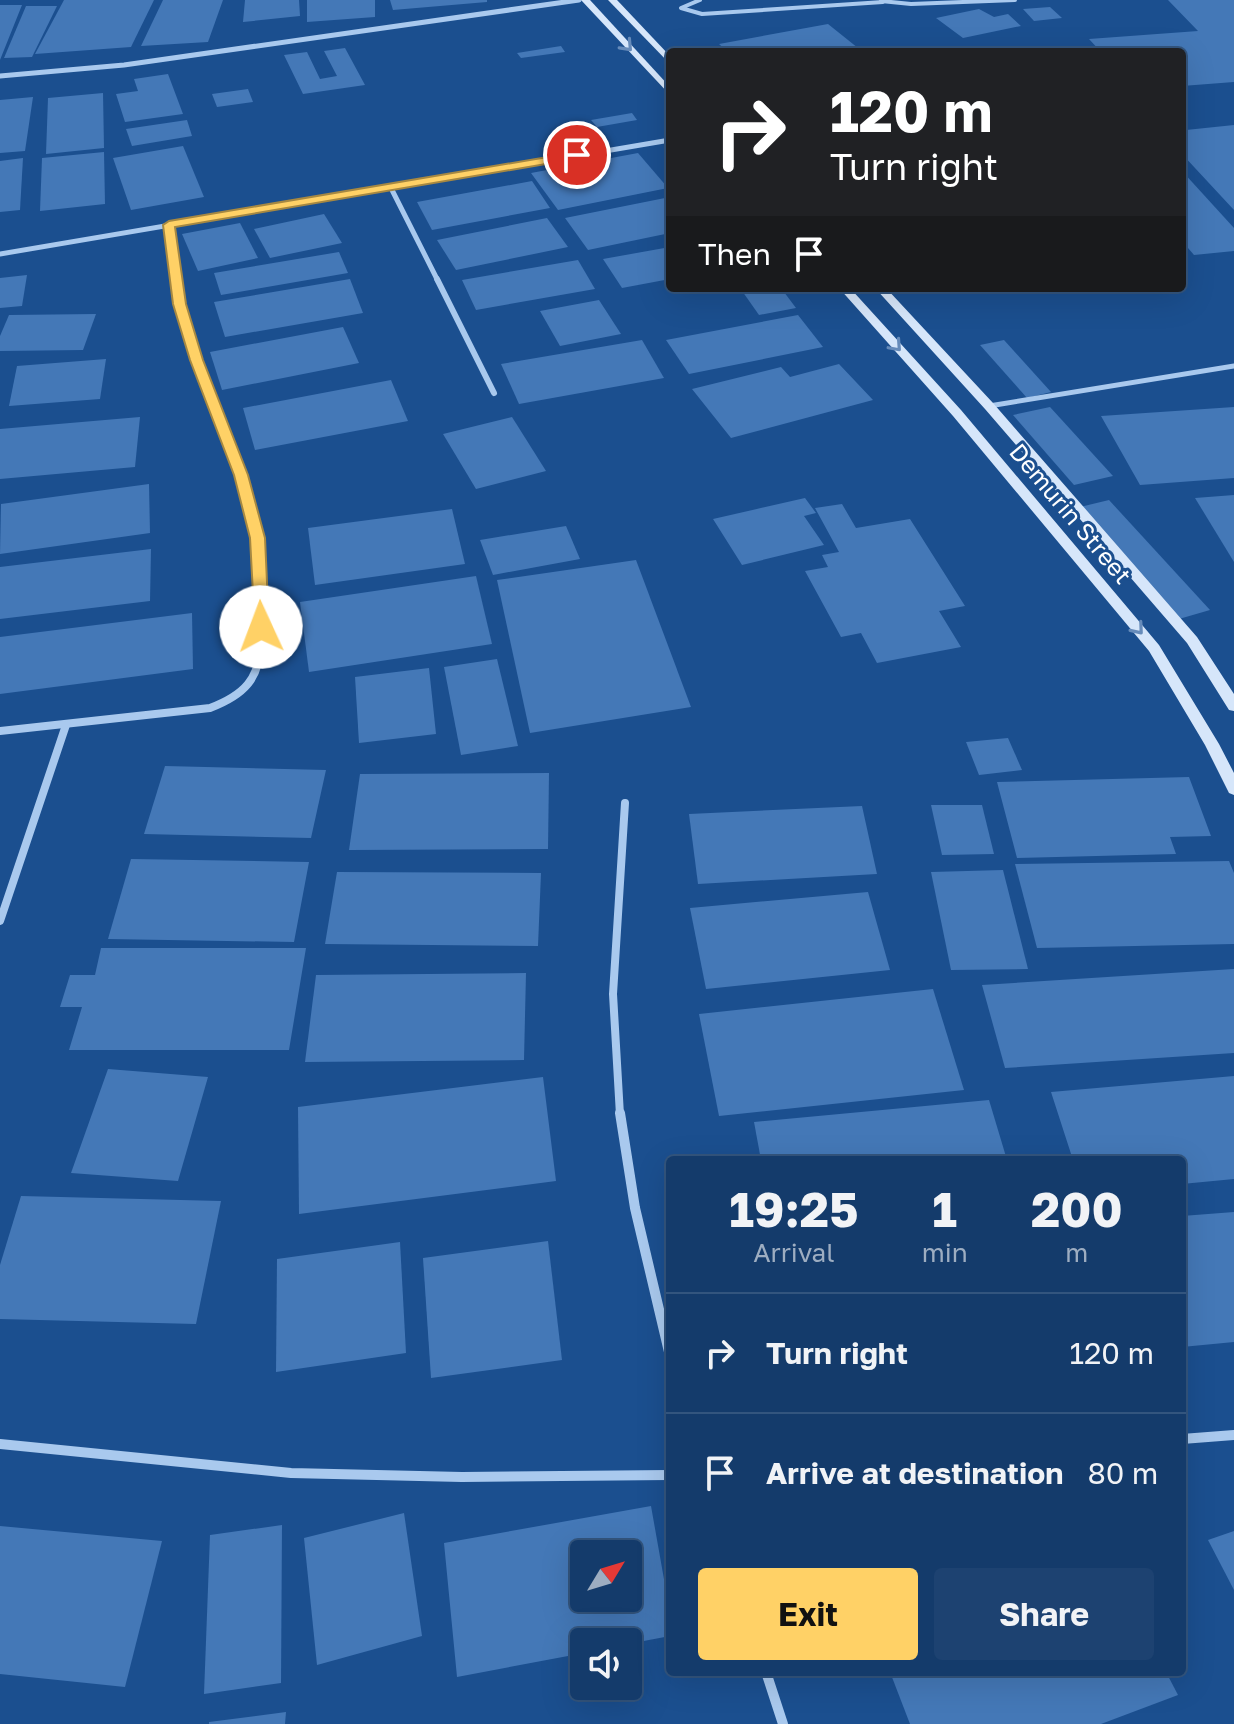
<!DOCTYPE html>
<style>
body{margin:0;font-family:"Golos Text",sans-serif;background:#1d4271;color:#f1f3f6;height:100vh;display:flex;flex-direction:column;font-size:30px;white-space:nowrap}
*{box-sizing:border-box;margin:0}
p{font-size:26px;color:#9dadc1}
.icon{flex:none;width:44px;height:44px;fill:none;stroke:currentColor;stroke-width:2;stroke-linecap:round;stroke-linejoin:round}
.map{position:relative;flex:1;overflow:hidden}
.side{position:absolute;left:666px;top:1156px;width:520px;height:520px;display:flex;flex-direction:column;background:#143b6b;border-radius:8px;box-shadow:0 8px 32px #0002,0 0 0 2px #33557e}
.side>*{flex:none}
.hud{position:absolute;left:666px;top:48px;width:520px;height:244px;border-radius:8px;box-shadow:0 8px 32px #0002,0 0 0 2px #33557e;background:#202124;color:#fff;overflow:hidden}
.needle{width:52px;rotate:52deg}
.fabs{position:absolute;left:570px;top:1540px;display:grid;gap:16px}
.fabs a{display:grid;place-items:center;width:72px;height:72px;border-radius:8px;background:#143b6b;box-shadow:0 8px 32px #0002,0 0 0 2px #33557e;font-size:40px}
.pin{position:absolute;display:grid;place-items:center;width:68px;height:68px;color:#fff;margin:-34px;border:4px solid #fff;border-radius:50%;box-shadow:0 2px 8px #0007}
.me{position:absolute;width:88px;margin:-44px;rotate:358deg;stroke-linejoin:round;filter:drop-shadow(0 0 6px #0008)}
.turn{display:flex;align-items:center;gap:28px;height:168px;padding:0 32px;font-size:36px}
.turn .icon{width:104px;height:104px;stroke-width:2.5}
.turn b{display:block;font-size:56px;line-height:68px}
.then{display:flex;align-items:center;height:76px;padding:0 32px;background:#0003;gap:16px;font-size:30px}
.eta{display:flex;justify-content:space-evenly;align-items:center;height:136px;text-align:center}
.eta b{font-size:48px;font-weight:700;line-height:56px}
.primary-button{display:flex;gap:16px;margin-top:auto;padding:16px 32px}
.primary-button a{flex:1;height:92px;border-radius:8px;background:#ffd166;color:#111;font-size:32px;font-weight:700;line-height:92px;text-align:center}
.primary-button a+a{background:#1d4271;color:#f1f3f6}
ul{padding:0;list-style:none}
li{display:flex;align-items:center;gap:24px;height:120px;padding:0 32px;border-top:2px solid #33557e}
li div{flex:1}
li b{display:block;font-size:30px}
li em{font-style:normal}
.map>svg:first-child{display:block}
</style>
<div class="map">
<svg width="1234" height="1724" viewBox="0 0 1234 1724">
<rect width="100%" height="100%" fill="#1b4f8f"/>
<!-- building -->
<g fill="#4478b7" fill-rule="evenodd">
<polygon points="64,0 154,0 131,47 35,54"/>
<polygon points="163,0 223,0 208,42 141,46"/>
<polygon points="245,0 299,0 300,16 243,22"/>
<polygon points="307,0 375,0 375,17 307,22"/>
<polygon points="390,0 487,0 487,2 393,10"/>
<polygon points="1168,0 1234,0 1234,82 1182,86 1182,52 1101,52 1089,39 1198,31"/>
<polygon points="0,5 22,5 0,60"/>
<polygon points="26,6 57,6 32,57 4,58"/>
<polygon points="1050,7 1062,18 1034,21 1023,9"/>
<polygon points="979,9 994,17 1008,14 1021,26 963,38 936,18"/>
<polygon points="828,24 863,52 728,52 719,44"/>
<polygon points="561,46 565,52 521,58 517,53"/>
<polygon points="345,48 365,85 303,94 284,55 307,52 320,79 337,76 324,51"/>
<polygon points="168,74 183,114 125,122 116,94 138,91 134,79"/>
<polygon points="248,89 253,102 217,107 212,94"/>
<polygon points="103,93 104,148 46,154 48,98"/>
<polygon points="33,97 25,151 0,153 0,100"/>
<polygon points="632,113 637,120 597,127 591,120"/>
<polygon points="187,120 192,136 132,146 126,129"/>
<polygon points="1234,125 1234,210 1182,154 1182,133 1188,133 1186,130"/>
<polygon points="183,146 204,197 131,210 113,158"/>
<polygon points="104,152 105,204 40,211 42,158"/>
<polygon points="638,153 668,188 558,210 531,173"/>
<polygon points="23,158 20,210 0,212 0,161"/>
<polygon points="1182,171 1234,228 1234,251 1194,255 1182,241"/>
<polygon points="532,181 550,208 432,230 417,202"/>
<polygon points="670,197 670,233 588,250 565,218"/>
<polygon points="324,214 342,243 270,258 254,229"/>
<polygon points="547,218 568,247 456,270 437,240"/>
<polygon points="240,223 258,258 198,271 182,234"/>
<polygon points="670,247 670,279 622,288 603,259"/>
<polygon points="339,252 348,273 221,295 214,273"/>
<polygon points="578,260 595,289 476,310 462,280"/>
<polygon points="27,275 22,306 0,308 0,278"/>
<polygon points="350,279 363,313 225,337 214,302"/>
<polygon points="740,288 781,288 796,308 759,315"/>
<polygon points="599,300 621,334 560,346 540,311"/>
<polygon points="96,314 83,350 0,351 0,336 9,315"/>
<polygon points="798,315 823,347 689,374 666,340"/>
<polygon points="343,327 359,363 222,390 210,352"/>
<polygon points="642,340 664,378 519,404 501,364"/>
<polygon points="1004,340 1051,392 1027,398 980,345"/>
<polygon points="106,359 100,399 9,406 17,366"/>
<polygon points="839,364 873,400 731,438 692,389 781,367 790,377"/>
<polygon points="391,380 408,421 255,450 243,408"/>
<polygon points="1050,407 1113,476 1074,485 1013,415"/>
<polygon points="1234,407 1234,478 1140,485 1101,416"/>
<polygon points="140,417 135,467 0,479 0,429"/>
<polygon points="512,417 546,471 476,489 443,434"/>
<polygon points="149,484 150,533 0,554 1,504"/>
<polygon points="1234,495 1234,562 1195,498"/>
<polygon points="805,498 816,513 804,516 824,545 742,565 713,519"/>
<polygon points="1109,500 1210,610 1179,619 1080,507"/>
<polygon points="842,504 856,528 910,519 965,606 939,611 961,647 877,663 861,633 841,637 805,571 828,567 822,555 839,552 815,508"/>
<polygon points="452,509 465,564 315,585 308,528"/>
<polygon points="566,526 580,559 493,575 480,540"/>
<polygon points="151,549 150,601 0,619 0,567"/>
<polygon points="636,560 691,707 530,733 497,580"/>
<polygon points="476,576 492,644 309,672 300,602"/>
<polygon points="192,613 193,669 0,694 0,637"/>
<polygon points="497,659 518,746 461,755 444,667"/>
<polygon points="429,668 436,734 359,743 355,677"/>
<polygon points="1008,738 1022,770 979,775 966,742"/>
<polygon points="165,766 326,770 311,838 144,834"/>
<polygon points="549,773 548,849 349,850 360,774"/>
<polygon points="1189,777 1211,836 1170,837 1176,854 1017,858 997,782"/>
<polygon points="931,805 982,805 994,854 942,855"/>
<polygon points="862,806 877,874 698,884 689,814"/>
<polygon points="131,859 309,862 294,942 108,939"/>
<polygon points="1229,861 1234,873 1234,944 1037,948 1015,864"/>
<polygon points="1003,870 1028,969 951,970 931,872"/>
<polygon points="337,872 541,873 538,946 325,944"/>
<polygon points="868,892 890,970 706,989 690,908"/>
<polygon points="101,948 306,948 289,1050 69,1050 82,1007 60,1007 70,975 95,975"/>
<polygon points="1234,969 1234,1053 1005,1068 982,985"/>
<polygon points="526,973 524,1060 305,1062 316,975"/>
<polygon points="933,989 964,1090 719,1116 699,1014"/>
<polygon points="108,1069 208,1077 178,1181 71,1173"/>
<polygon points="1234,1076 1234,1179 1182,1184 1182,1160 1073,1160 1051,1092"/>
<polygon points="543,1077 556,1181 299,1214 298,1107"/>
<polygon points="989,1100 1007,1160 761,1160 754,1122"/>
<polygon points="21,1196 221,1201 196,1324 0,1319 0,1265"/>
<polygon points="1234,1212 1234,1342 1182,1347 1182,1216"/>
<polygon points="548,1241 562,1360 431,1378 423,1258"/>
<polygon points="400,1242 406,1353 276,1372 277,1259"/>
<path d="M651 1506 670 1613V1636L628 1644 584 1642V1653L457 1677 444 1543ZM584 1554H628V1598H584Z"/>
<polygon points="404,1513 422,1636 317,1665 304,1538"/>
<polygon points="282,1525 281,1683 204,1694 210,1535"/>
<polygon points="0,1526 162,1541 125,1687 0,1674"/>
<polygon points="1234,1531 1234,1590 1208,1540"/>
<polygon points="890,1672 1166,1672 1178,1695 1101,1724 910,1724"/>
<polygon points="286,1712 285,1724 209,1724 209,1722"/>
</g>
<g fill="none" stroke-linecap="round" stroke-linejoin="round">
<!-- lane-far1 -->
<g stroke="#a9c9ee" stroke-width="4">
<polyline points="700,0 681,8 702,14 883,2"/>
<polyline points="881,1 911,4 1015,0"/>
</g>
<!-- lane -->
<polyline stroke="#a9c9ee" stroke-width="5" points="989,406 1234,366"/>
<!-- street-far3 -->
<g stroke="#a9c9ee" stroke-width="5">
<polyline points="0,76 124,65 579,0"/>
<polyline points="390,186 438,281"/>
<polyline points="169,225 178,281"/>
<polyline points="0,254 670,140"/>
</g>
<!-- street-far2 -->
<g stroke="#a9c9ee" stroke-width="6">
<polyline points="177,279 195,356 251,512 259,553 261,644"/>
<polyline points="437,279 494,393"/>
</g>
<!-- street-far1 -->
<g stroke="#a9c9ee" stroke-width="8">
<path d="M0 731 210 708C244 695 260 679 261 642"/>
<polyline points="0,921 66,725"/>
<polyline points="620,1115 613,994 625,803"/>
</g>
<!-- street -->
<g stroke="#a9c9ee" stroke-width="10">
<polyline points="620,1113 635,1208 670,1356"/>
<polyline points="1182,1439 1234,1435"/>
<polyline points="0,1444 291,1473 462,1477 670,1475"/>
<polyline points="766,1672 783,1724"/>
</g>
<!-- secondary -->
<g fill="#d6e6fa" fill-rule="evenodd">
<polygon points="581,0 590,0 670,87 670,95"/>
<polygon points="608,0 617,0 670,56 670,64"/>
<polygon points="839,288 850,288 961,410 1159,645 1219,744 1234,773 1234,795 1229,793 1205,745 1149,651 953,416"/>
<polygon points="875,288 886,288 993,403 1197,637 1234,694 1234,711 1229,710 1187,643 985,409"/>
</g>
</g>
<!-- one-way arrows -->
<defs><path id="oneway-chevron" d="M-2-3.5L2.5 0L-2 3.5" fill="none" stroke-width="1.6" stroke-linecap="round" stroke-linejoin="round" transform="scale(2)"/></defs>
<g stroke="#668bba">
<use href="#oneway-chevron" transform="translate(627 46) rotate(47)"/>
<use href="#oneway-chevron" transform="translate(896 346) rotate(48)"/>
<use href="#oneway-chevron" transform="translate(1138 629) rotate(50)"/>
</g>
<!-- route -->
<polygon fill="#ffd166" stroke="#a68842" stroke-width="2" points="577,152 581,153 581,158 175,227 186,304 203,360 248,475 265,538 269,627 266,631 255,631 250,538 234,475 190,360 173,304 163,225 169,221"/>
<g text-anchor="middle" stroke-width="6" stroke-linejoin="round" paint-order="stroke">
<!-- street labels -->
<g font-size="24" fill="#fff" stroke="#1b4f8f">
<text transform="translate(1070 514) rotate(50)" y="8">Demurin Street</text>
</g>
</g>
</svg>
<div class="fabs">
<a><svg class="needle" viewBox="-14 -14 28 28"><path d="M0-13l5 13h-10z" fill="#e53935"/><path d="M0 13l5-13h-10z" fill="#9dadc1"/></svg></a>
<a><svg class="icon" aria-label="sound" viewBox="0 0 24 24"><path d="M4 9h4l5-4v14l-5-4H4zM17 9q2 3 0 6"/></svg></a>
</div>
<div class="pin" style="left:577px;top:155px;background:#d93025"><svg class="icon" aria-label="arrive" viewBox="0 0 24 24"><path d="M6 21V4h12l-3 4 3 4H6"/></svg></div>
<svg class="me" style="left:261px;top:627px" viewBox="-20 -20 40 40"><circle r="19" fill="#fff"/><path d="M0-13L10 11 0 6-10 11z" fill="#ffd166"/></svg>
<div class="hud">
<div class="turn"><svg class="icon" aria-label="right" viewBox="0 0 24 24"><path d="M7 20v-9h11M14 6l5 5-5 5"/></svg><div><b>120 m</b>Turn right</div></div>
<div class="then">Then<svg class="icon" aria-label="arrive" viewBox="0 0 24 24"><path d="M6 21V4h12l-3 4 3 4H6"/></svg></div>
</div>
<section class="side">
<div class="eta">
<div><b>19:25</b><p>Arrival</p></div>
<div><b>1</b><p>min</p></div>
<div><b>200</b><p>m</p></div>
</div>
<ul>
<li><svg class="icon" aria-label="right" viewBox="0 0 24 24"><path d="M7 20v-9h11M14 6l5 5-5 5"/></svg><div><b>Turn right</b></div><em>120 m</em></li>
<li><svg class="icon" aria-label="arrive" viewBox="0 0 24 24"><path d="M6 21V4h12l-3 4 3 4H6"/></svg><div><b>Arrive at destination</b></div><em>80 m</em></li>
</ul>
<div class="primary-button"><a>Exit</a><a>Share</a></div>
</section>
</div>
